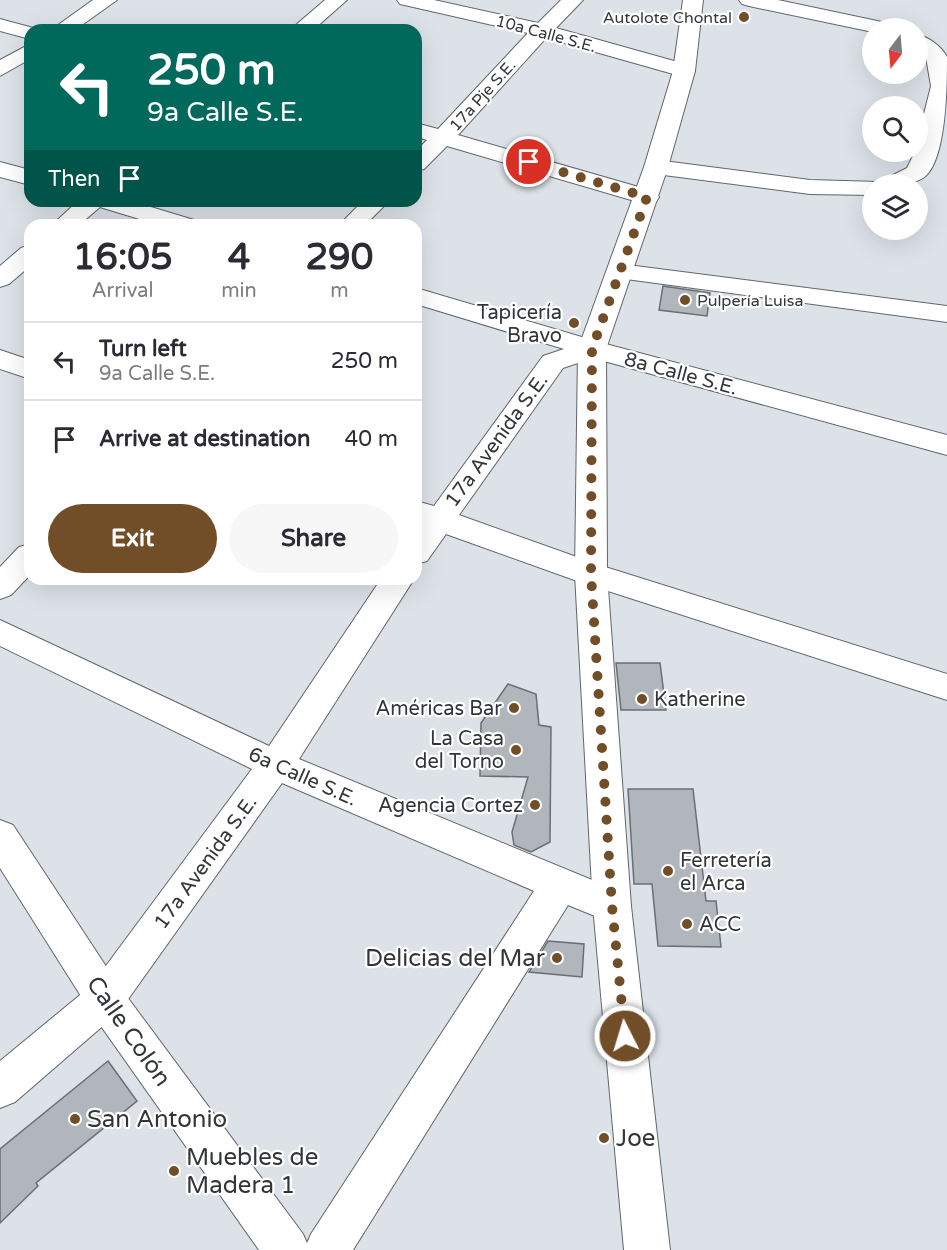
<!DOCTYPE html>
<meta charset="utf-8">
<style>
body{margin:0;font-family:"Varela Round",sans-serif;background:#f7f7f7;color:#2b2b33;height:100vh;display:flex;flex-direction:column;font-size:22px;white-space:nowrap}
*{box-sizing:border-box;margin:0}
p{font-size:20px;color:#7c7c81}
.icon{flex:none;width:33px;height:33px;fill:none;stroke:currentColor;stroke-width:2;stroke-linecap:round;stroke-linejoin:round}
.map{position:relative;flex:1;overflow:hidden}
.panel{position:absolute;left:24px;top:219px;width:398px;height:366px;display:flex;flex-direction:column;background:#fff;border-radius:18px;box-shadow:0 6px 24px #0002}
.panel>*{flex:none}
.top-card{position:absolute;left:24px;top:24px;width:398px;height:183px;border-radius:18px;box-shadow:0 6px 24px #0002;background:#00695c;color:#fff;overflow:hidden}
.needle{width:39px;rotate:196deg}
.controls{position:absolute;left:862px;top:18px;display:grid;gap:12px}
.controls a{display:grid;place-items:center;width:66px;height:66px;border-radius:50%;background:#fff;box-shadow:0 6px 24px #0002;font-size:30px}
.pin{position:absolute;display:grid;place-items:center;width:51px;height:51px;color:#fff;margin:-26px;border:3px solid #fff;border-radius:50%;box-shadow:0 2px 6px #0007}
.me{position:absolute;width:66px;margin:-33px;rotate:355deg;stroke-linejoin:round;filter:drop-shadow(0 0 4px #0008)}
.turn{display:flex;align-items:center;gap:21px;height:126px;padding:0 24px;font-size:27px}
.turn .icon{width:78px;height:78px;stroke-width:2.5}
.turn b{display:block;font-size:42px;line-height:51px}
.then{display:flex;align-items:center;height:57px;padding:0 24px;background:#0003;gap:12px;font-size:22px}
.eta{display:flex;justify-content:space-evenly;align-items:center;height:102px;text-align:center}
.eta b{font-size:36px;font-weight:700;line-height:42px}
.cta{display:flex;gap:12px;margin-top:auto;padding:12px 24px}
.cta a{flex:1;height:69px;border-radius:36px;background:#724e28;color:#fff;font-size:24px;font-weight:700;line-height:69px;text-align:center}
.cta a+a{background:#f7f7f7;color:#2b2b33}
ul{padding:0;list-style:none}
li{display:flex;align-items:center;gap:18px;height:78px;padding:0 24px;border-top:2px solid #e1e1e2}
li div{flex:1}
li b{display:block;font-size:22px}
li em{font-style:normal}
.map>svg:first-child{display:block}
</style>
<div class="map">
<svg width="947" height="1250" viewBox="0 0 947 1250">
<rect width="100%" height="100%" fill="#dce2e8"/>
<!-- building -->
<g fill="#b0b6bb" stroke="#696f74" stroke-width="1.5">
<polygon points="663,286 710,293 707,316 659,310"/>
<polygon points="616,663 660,663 666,710 621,710"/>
<polygon points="508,684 536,694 539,725 551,727 550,842 531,852 514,845 512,832 528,777 480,776 481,723"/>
<polygon points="628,789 693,789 706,901 716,901 721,947 658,946 652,884 634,884"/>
<polygon points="548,941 584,944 582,977 529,972"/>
<polygon points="108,1061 137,1101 36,1183 38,1186 0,1223 0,1149"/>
</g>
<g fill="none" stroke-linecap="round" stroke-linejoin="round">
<defs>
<g id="minor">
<polygon points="93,0 117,0 75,30 51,30"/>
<polygon points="325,0 347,0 313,30 290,30"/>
<polygon points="397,0 434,0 538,23 561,0 583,0 556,28 692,66 695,71 692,76 684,77 546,38 458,135 656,192 659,197 656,202 647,204 638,202 447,146 424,169 416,171 416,151 427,140 416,137 416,123 438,129 528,33 400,4"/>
<polygon points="739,0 778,0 882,22 889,24 892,28 873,28 873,32 749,6 742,4"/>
<polygon points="0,19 37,29 38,30 30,30 30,39 0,31"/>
<path d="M918 35C929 37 942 47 947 57 947 83 947 163 923 178 908 187 890 184 873 184V195L810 194 656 174 648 172 644 167 648 162 656 160 810 180 879 182 907 168 915 152H918V138L931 86 926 57 918 51Z"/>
<polygon points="30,44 30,59 0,76 0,60"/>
<polygon points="0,162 30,170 30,185 0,177"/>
<polygon points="78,201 131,201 194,220 197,225 159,225 100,207 79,225 52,225"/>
<polygon points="363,201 389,201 365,225 339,225"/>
<polygon points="30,245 30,266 9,284 0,287 0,266 21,248"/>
<polygon points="620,264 947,306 947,322 611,277 607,272 611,267"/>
<polygon points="416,288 602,343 947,435 947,455 593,358 563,368 459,515 602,566 947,674 947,700 580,582 446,534 427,561 416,564 416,531 420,524 416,522 416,501 434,506 543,356 564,349 416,304"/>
<polygon points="0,350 30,360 30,379 0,369"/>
<polygon points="30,544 30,575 11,595 0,599 0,567 19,547"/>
<polygon points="381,579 414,579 299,759 626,894 631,906 626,918 612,923 568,905 353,1250 304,1250 311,1234 534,891 282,783 119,1012 15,1102 0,1108 0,1061 91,986 252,769 0,646 0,620 269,746"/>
</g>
<g id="major">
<polygon points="683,0 703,0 695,71 668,167 606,349 607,574 631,906 670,1250 624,1250 593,906 575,574 578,349 644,167 673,71"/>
<polygon points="0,820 13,825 119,986 303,1234 310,1250 259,1250 91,1012 0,868"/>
</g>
</defs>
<!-- minor casing -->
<use href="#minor" stroke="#61666b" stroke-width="2"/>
<!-- major casing -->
<use href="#major" stroke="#61666b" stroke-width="2"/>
<!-- minor -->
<use href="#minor" fill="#fff" fill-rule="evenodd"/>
<!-- major -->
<use href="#major" fill="#fff" fill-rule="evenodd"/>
</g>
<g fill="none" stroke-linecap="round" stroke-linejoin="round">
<!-- route -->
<polyline stroke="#724e28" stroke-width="10" stroke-dasharray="0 18" points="529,162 647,197 592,349 591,574 612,906 625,1036"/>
</g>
<!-- markers -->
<g fill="#724e28" stroke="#fff" stroke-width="2">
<circle cx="744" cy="17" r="6"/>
<circle cx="685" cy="300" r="6"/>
<circle cx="574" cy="323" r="6"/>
<circle cx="642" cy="699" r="6"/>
<circle cx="514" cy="708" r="6"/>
<circle cx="516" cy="750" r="6"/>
<circle cx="535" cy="805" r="6"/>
<circle cx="668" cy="871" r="6"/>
<circle cx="687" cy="924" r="6"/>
<circle cx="557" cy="958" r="6"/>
<circle cx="75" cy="1119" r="6"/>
<circle cx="604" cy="1138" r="6"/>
<circle cx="174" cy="1171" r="6"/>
</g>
<g text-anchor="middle" stroke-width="4.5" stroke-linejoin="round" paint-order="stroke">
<!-- far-poi labels -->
<g font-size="16" fill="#333638" stroke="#fff" text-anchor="end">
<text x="732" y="23">Autolote Chontal</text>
<text x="697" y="306" text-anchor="start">Pulpería Luisa</text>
</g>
<!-- far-street labels -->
<g font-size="16" fill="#333638" stroke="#fff">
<text transform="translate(546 33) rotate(15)" y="6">10a Calle S.E.</text>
<text transform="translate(482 95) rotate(-48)" y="6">17a Pje S.E.</text>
</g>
<!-- poi labels -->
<g font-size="20" fill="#333638" stroke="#fff" text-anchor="end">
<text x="562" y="319">Tapicería<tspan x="562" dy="23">Bravo</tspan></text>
<text x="654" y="706" text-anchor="start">Katherine</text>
<text x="502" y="715">Américas Bar</text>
<text x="504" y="745">La Casa<tspan x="504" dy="23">del Torno</tspan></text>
<text x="523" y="812">Agencia Cortez</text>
<text x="680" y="867" text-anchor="start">Ferretería<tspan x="680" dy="23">el Arca</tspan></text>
<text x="699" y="931" text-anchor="start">ACC</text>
</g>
<!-- street labels -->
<g font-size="20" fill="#333638" stroke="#fff">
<text transform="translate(681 373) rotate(15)" y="7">8a Calle S.E.</text>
<text transform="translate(496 440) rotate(-54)" y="7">17a Avenida S.E.</text>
<text transform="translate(303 776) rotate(24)" y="7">6a Calle S.E.</text>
<text transform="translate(205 862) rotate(-54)" y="7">17a Avenida S.E.</text>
</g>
<!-- near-poi labels -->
<g font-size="24" fill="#333638" stroke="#fff" text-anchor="start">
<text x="545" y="966" text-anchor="end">Delicias del Mar</text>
<text x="87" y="1127">San Antonio</text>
<text x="616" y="1146">Joe</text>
<text x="186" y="1165">Muebles de<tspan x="186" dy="28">Madera 1</tspan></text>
</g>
<!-- near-street labels -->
<g font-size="24" fill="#333638" stroke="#fff">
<text transform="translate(129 1031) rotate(55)" y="8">Calle Colón</text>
</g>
</g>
</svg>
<div class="controls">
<a><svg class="needle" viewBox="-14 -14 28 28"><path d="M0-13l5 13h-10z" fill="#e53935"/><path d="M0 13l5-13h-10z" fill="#7c7c81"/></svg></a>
<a><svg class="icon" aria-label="search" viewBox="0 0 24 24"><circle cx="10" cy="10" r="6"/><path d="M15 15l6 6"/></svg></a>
<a><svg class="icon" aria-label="layers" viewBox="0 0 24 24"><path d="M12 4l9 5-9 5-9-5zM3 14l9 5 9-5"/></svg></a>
</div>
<div class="pin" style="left:529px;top:162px;background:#d93025"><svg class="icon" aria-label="arrive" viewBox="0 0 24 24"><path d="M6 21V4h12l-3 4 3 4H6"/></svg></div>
<svg class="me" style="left:625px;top:1036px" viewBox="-20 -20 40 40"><circle r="17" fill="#724e28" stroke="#fff" stroke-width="3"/><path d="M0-11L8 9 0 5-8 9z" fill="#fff"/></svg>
<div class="top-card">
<div class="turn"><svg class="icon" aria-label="left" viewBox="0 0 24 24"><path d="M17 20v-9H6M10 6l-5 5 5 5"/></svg><div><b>250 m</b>9a Calle S.E.</div></div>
<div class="then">Then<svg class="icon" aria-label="arrive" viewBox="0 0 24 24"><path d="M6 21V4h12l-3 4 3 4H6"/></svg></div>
</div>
<section class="panel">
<div class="eta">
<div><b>16:05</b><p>Arrival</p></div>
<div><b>4</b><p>min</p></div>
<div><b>290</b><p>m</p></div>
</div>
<ul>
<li><svg class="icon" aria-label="left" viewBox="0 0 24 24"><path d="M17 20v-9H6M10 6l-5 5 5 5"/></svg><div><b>Turn left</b><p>9a Calle S.E.</p></div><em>250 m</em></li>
<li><svg class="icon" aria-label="arrive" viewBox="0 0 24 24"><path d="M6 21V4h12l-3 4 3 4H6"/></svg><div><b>Arrive at destination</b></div><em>40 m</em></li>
</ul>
<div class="cta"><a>Exit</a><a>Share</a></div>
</section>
</div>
